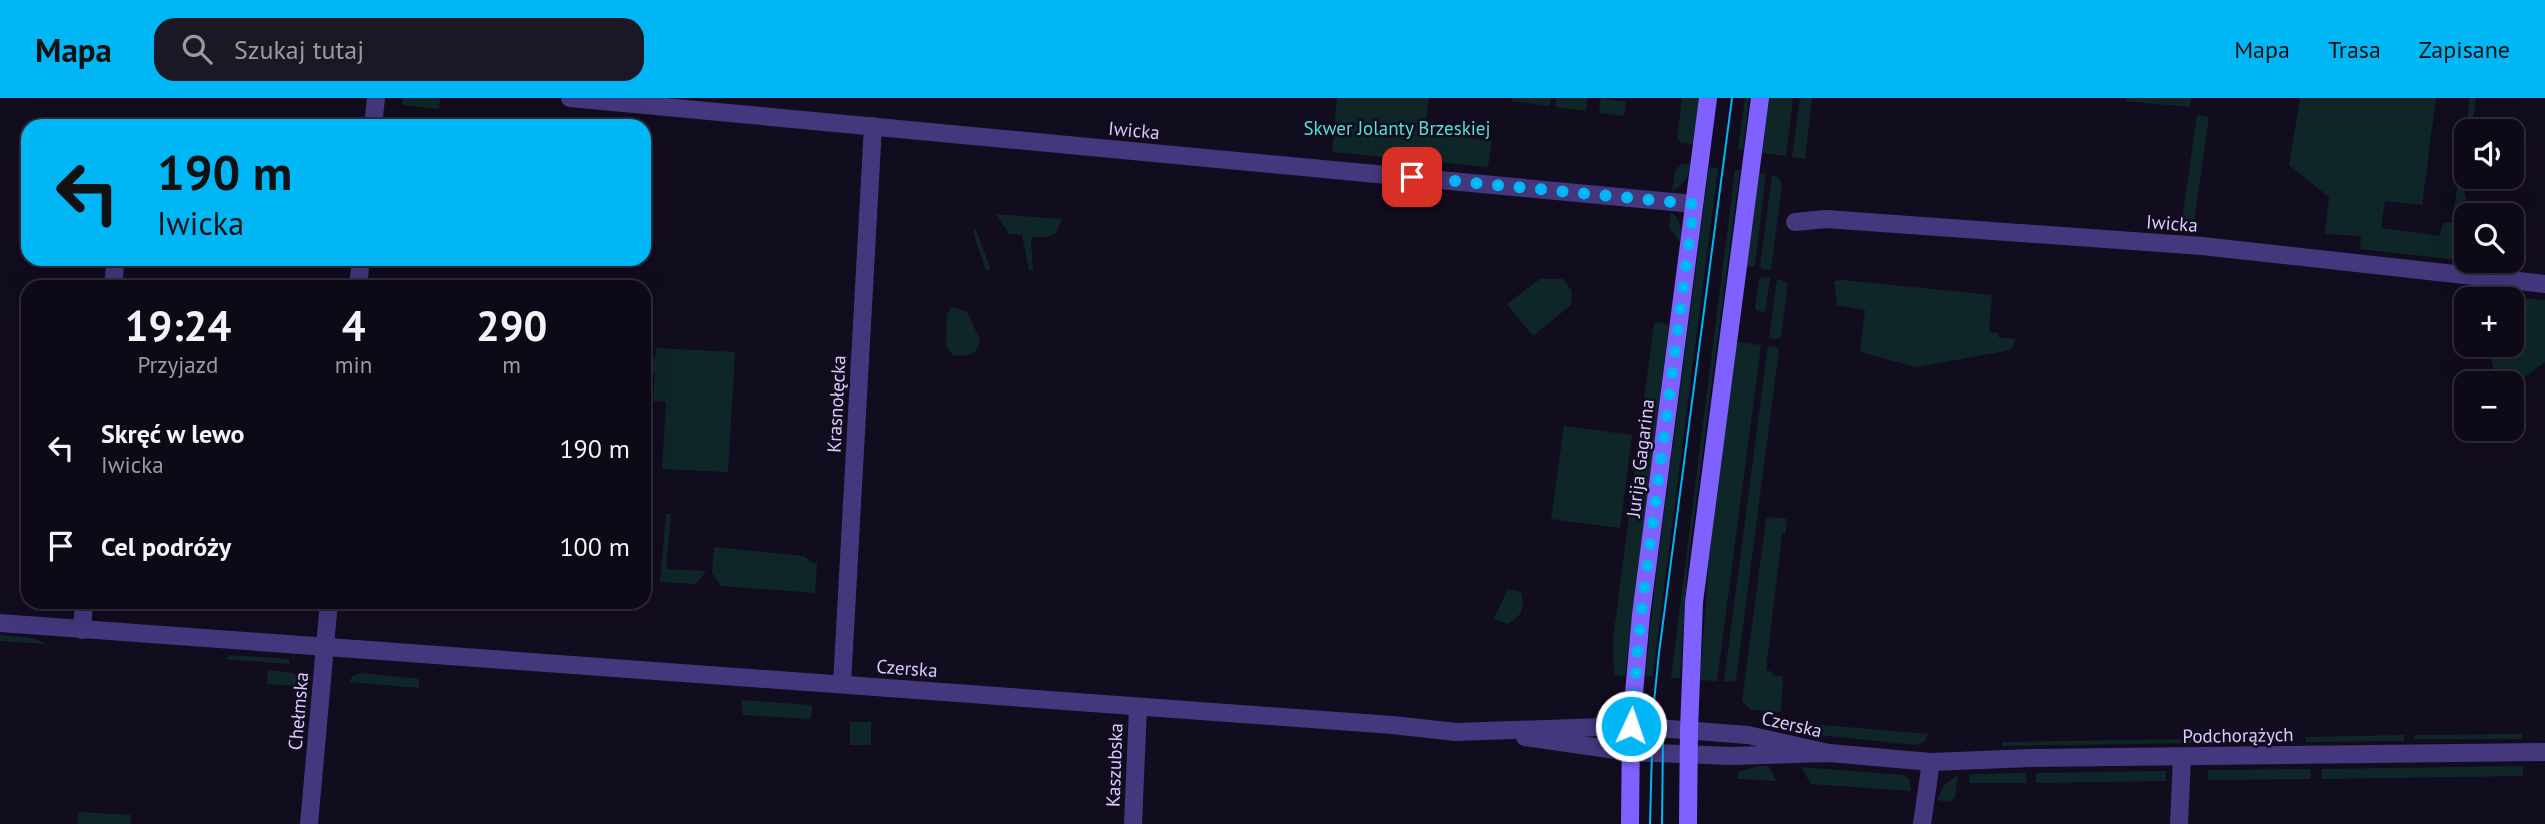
<!DOCTYPE html>
<html lang="pl">
<meta charset="utf-8">
<style>
body{margin:0;font-family:"PT Sans",sans-serif;background:#1c1724;color:#f1f3f6;height:100vh;display:flex;flex-direction:column;font-size:26px;white-space:nowrap}
*{box-sizing:border-box;margin:0}
p{font-size:23px;color:#9b9aa1}
.icon{flex:none;width:38px;height:38px;fill:none;stroke:currentColor;stroke-width:2;stroke-linecap:round;stroke-linejoin:round}
.map{position:relative;flex:1;overflow:hidden}
.details{position:absolute;left:21px;top:182px;width:630px;height:329px;display:flex;flex-direction:column;background:#0e0917;border-radius:21px;box-shadow:0 7px 28px #0002,0 0 0 2px #2e2a36}
.details>*{flex:none}
.guide{position:absolute;left:21px;top:21px;width:630px;height:147px;border-radius:21px;box-shadow:0 7px 28px #0002,0 0 0 2px #2e2a36;background:#00b6f5;color:#111;overflow:hidden}
.fabs{position:absolute;left:2454px;top:21px;display:grid;gap:14px}
.fabs a{display:grid;place-items:center;width:70px;height:70px;border-radius:14px;background:#0e0917;box-shadow:0 7px 28px #0002,0 0 0 2px #2e2a36;font-size:35px}
.pin{position:absolute;display:grid;place-items:center;width:60px;height:60px;color:#fff;margin:-30px;border-radius:14px;box-shadow:0 4px 10px #0006}
.me{position:absolute;width:77px;margin:-38px;rotate:3deg;stroke-linejoin:round;filter:drop-shadow(0 0 5px #0008)}
.turn{display:flex;align-items:center;gap:24px;height:147px;padding:0 21px;font-size:32px}
.turn .icon{width:91px;height:91px;stroke-width:2.5}
.turn b{display:block;font-size:49px;line-height:60px}
.eta{display:flex;justify-content:space-evenly;align-items:center;height:119px;text-align:center}
.eta b{font-size:42px;font-weight:600;line-height:49px}
ul{padding:0;list-style:none}
li{display:flex;align-items:center;gap:21px;height:98px;padding:0 21px}
li div{flex:1}
li b{display:block;font-size:26px}
li em{font-style:normal}
header{display:flex;align-items:center;gap:42px;box-sizing:border-box;height:98px;padding:0 35px;background:#00b6f5;color:#111}
header strong{font-size:33px}
nav{display:flex;gap:38px;margin-inline-start:auto;font-size:24px}
.search{width:490px;height:63px;background:#1c1724;display:flex;align-items:center;gap:18px;box-sizing:border-box;padding:0 24px;border-radius:21px;color:#9b9aa1;font-size:26px}
.map>svg:first-child{display:block}
</style>
<header>
<strong>Mapa</strong>
<div class="search"><svg class="icon" aria-label="search" viewBox="0 0 24 24"><circle cx="10" cy="10" r="6"/><path d="M15 15l6 6"/></svg>Szukaj tutaj</div>
<nav><a>Mapa</a><a>Trasa</a><a>Zapisane</a></nav>
</header>
<div class="map">
<svg width="2545" height="726" viewBox="0 0 2545 726">
<rect width="100%" height="100%" fill="#120c1f"/>
<!-- green -->
<g fill="#0f2629">
<polygon points="403,0 440,0 439,11 402,7"/>
<polygon points="1337,0 1429,0 1426,23 1435,25 1433,34 1492,43 1488,69 1332,54"/>
<polygon points="1512,0 1551,0 1549,8 1512,3"/>
<polygon points="1556,0 1587,0 1586,13 1555,9"/>
<polygon points="1601,0 1626,4 1624,18 1599,15"/>
<polygon points="1682,0 1699,0 1694,46 1680,44 1677,40"/>
<polygon points="1745,0 1749,0 1743,52 1738,50"/>
<polygon points="1769,0 1793,0 1786,58 1762,55"/>
<polygon points="1800,0 1812,0 1805,61 1792,59"/>
<polygon points="2127,0 2191,0 2190,9 2125,3"/>
<path d="M2300 0H2436L2422 107 2385 103 2381 130 2440 138 2443 125H2452L2470 0H2476L2471 33H2466C2466 48 2461 89 2466 99L2459 162 2360 151 2361 138 2325 136 2329 99 2289 67Z"/>
<polygon points="2197,17 2209,19 2193,130 2181,129"/>
<path d="M1682 66H1690C1689 79 1684 87 1672 93L1675 72Z"/>
<polygon points="1709,69 1718,70 1653,575 1652,579 1645,578 1656,477"/>
<polygon points="1735,72 1740,72 1687,473 1680,580 1671,580"/>
<polygon points="1759,75 1766,76 1755,167 1752,169 1747,169"/>
<polygon points="1772,77 1779,80 1782,88 1771,172 1762,171 1760,168"/>
<path d="M1671 114C1681 122 1682 131 1680 144L1669 129Z"/>
<polygon points="996,116 1062,121 1055,136 1048,139 1032,139 1031,143 1033,173 1029,172 1022,137 1009,136"/>
<polygon points="976,131 990,170 989,173 986,172 973,134"/>
<polygon points="1761,179 1770,180 1765,214 1757,213 1755,210 1759,181"/>
<polygon points="1540,181 1563,181 1572,193 1571,207 1533,238 1507,206"/>
<polygon points="1777,181 1788,185 1781,238 1778,241 1769,240"/>
<polygon points="1842,182 1992,197 1989,234 1998,235 1998,239 2016,241 2011,252 1916,269 1860,254 1865,212 1837,207 1834,183"/>
<polygon points="2467,196 2545,202 2545,264 2511,289 2511,285 2497,285 2488,247 2511,249 2515,215 2511,214 2511,201 2466,201"/>
<path d="M952 209 967 214 980 242C977 258 967 259 953 257L946 248 947 216Z"/>
<polygon points="1656,224 1669,226 1625,578 1614,577 1613,541 1654,225"/>
<polygon points="1737,244 1761,247 1717,583 1700,582 1709,459"/>
<polygon points="1768,248 1777,249 1779,252 1736,582 1733,584 1724,583"/>
<polygon points="656,250 735,254 728,374 662,371 666,304 653,303 655,275 644,274 644,261 655,261"/>
<polygon points="1564,328 1632,337 1620,430 1551,421"/>
<polygon points="666,416 671,416 666,471 706,473 696,486 660,484"/>
<polygon points="1769,419 1787,421 1785,436 1782,436 1766,572 1772,574 1773,577 1783,579 1781,614 1751,612 1742,603 1766,421"/>
<polygon points="714,449 804,458 811,464 817,465 815,495 721,488 712,475"/>
<path d="M1508 491 1521 494C1525 510 1522 519 1507 526L1494 520Z"/>
<polygon points="0,537 34,540 45,546 0,543"/>
<polygon points="231,557 289,561 289,566 226,561"/>
<polygon points="268,572 294,575 298,582 298,588 267,586"/>
<polygon points="361,575 419,581 419,590 349,584 353,578"/>
<polygon points="741,602 812,607 811,621 743,617"/>
<polygon points="1774,623 1928,636 1924,644 1915,647 1773,632"/>
<rect x="850" y="624" width="21" height="23"/>
<polygon points="2522,636 2522,641 2415,641 2414,637"/>
<polygon points="2405,637 2404,643 2306,644 2305,639"/>
<polygon points="2291,639 2290,644 2207,645 2207,640"/>
<polygon points="2197,641 2197,645 2002,648 2002,644"/>
<polygon points="1758,668 1768,668 1777,683 1738,681 1738,674"/>
<polygon points="2523,668 2523,678 2322,681 2322,671"/>
<polygon points="1801,669 1903,677 1909,681 1911,693 1811,686"/>
<polygon points="2310,671 2311,681 2208,682 2208,672"/>
<polygon points="2166,673 2166,683 2036,685 2036,675"/>
<polygon points="2026,675 2027,685 1969,685 1969,676"/>
<polygon points="1958,677 1955,699 1950,704 1937,702 1944,687"/>
<polygon points="79,714 131,717 130,726 77,726"/>
</g>
<g fill="none" stroke-linecap="round" stroke-linejoin="round">
<!-- minor -->
<g stroke="#45377e" stroke-width="18">
<polyline points="570,0 1694,106"/>
<polyline points="1795,124 1826,121 2202,148 2545,186"/>
<polyline points="113,189 115,169"/>
<polyline points="0,525 1392,627 1456,634 1631,628 1748,637 1829,655"/>
<polyline points="82,532 84,504"/>
<polyline points="842,586 873,28"/>
<polyline points="1525,639 1630,654 1731,658 1829,655 1931,664 2031,660 2545,654"/>
<polyline points="1133,726 1138,609"/>
<polyline points="1922,726 1931,664"/>
<polyline points="2179,726 2182,659"/>
</g>
<!-- tertiary -->
<g stroke="#45377e" stroke-width="18">
<polyline points="373,28 376,0"/>
<polyline points="358,189 361,161"/>
<polyline points="309,726 329,504"/>
</g>
<!-- secondary -->
<g stroke="#7e61ff" stroke-width="18">
<polyline points="1630,726 1631,628 1641,517 1708,0"/>
<polyline points="1688,726 1689,632 1694,504 1760,0"/>
</g>
<!-- tram -->
<g stroke="#00b6f5" stroke-width="2">
<polyline points="1650,726 1653,614 1659,555 1732,0"/>
<polyline points="1662,726 1663,639"/>
</g>
</g>
<g fill="none" stroke-linecap="round" stroke-linejoin="round">
<!-- route -->
<polyline stroke="#00b6f5" stroke-width="12" stroke-dasharray="0 21.6" points="1412,79 1694,106 1641,517 1631,628"/>
</g>
<g text-anchor="middle" stroke-width="5" stroke-linejoin="round" paint-order="stroke">
<!-- park labels -->
<g font-size="19" fill="#56dfd2" stroke="#120c1f">
<text x="1397" y="37">Skwer Jolanty Brzeskiej</text>
</g>
<!-- street labels -->
<g font-size="19" fill="#d8caff" stroke="#120c1f">
<text transform="translate(1134 32) rotate(5)" y="7">Iwicka</text>
<text transform="translate(2172 125) rotate(4)" y="7">Iwicka</text>
<text transform="translate(836 306) rotate(-87)" y="7">Krasnołęcka</text>
<text transform="translate(1640 360) rotate(-83)" y="7">Jurija Gagarina</text>
<text transform="translate(907 570) rotate(4)" y="7">Czerska</text>
<text transform="translate(298 613) rotate(-85)" y="7">Chełmska</text>
<text transform="translate(1792 626) rotate(13)" y="7">Czerska</text>
<text transform="translate(2238 637) rotate(-1)" y="7">Podchorążych</text>
<text transform="translate(1114 667) rotate(-88)" y="7">Kaszubska</text>
</g>
</g>
</svg>
<div class="fabs">
<a><svg class="icon" aria-label="sound" viewBox="0 0 24 24"><path d="M4 9h4l5-4v14l-5-4H4zM17 9q2 3 0 6"/></svg></a>
<a><svg class="icon" aria-label="search" viewBox="0 0 24 24"><circle cx="10" cy="10" r="6"/><path d="M15 15l6 6"/></svg></a>
<a>+</a>
<a>−</a>
</div>
<div class="pin" style="left:1412px;top:79px;background:#d93025"><svg class="icon" aria-label="arrive" viewBox="0 0 24 24"><path d="M6 21V4h12l-3 4 3 4H6"/></svg></div>
<svg class="me" style="left:1631px;top:628px" viewBox="-20 -20 40 40"><circle r="17" fill="#00b6f5" stroke="#fff" stroke-width="3"/><path d="M0-11L8 9 0 5-8 9z" fill="#fff"/></svg>
<div class="guide">
<div class="turn"><svg class="icon" aria-label="left" viewBox="0 0 24 24"><path d="M17 20v-9H6M10 6l-5 5 5 5"/></svg><div><b>190 m</b>Iwicka</div></div>
</div>
<section class="details">
<div class="eta">
<div><b>19:24</b><p>Przyjazd</p></div>
<div><b>4</b><p>min</p></div>
<div><b>290</b><p>m</p></div>
</div>
<ul>
<li><svg class="icon" aria-label="left" viewBox="0 0 24 24"><path d="M17 20v-9H6M10 6l-5 5 5 5"/></svg><div><b>Skręć w lewo</b><p>Iwicka</p></div><em>190 m</em></li>
<li><svg class="icon" aria-label="arrive" viewBox="0 0 24 24"><path d="M6 21V4h12l-3 4 3 4H6"/></svg><div><b>Cel podróży</b></div><em>100 m</em></li>
</ul>
</section>
</div>
